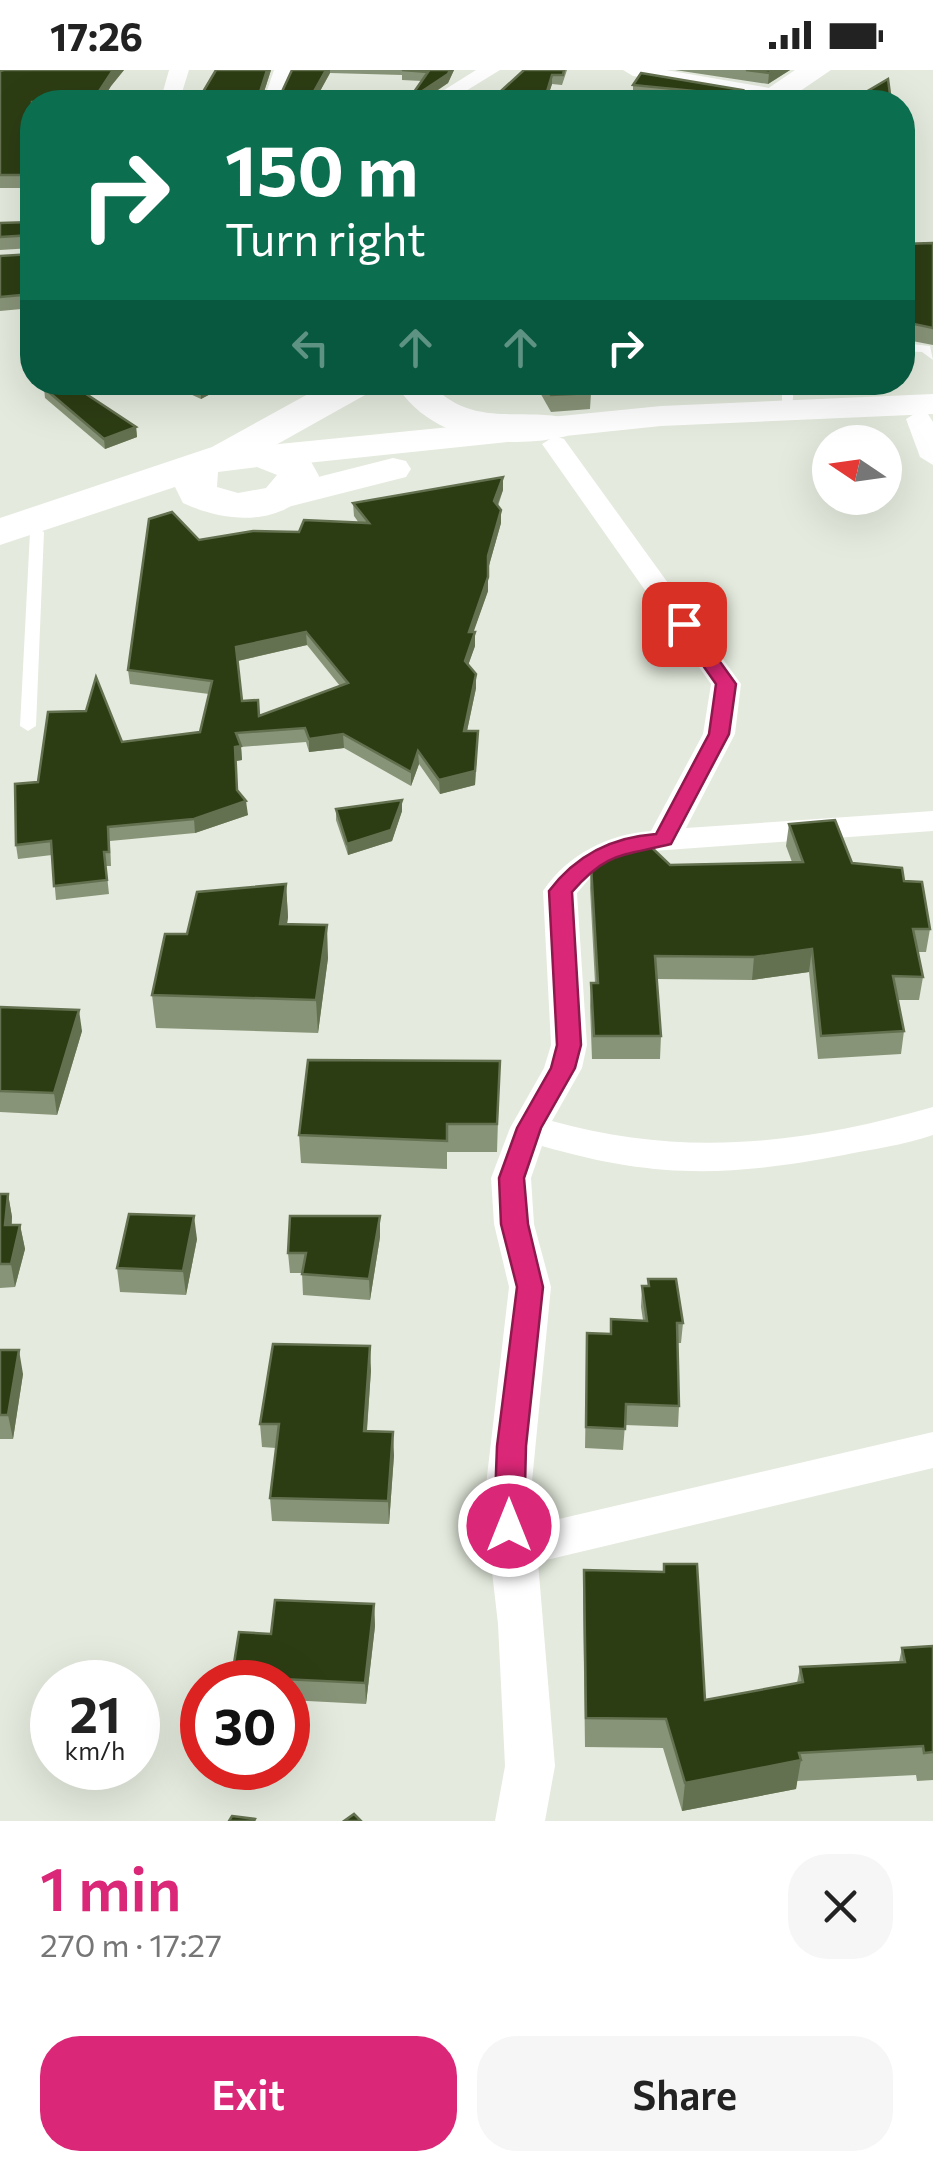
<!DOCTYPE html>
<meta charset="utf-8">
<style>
body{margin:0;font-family:Commissioner,sans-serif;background:#f6f6f6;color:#222;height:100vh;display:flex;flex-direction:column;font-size:38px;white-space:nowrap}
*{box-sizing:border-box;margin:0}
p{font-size:32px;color:#767676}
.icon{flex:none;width:55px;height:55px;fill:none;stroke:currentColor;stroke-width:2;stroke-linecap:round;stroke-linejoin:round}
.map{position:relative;height:1751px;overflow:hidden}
.panel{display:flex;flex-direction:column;background:#fff;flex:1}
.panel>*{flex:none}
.banner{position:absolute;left:20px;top:20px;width:895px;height:305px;border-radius:40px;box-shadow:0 10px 40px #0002;background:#0b6e4f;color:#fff;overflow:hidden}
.needle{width:65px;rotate:283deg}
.buttons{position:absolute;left:812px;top:355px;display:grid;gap:20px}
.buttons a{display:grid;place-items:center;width:90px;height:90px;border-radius:50%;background:#fff;box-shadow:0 10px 40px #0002;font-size:50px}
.speed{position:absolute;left:30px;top:1590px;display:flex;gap:20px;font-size:50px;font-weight:700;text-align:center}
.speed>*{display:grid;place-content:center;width:130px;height:130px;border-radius:50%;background:#fff;box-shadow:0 10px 40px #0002;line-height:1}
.speed small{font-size:25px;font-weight:400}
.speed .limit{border:15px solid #d22;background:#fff;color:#111}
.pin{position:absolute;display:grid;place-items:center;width:85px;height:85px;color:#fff;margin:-42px;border-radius:20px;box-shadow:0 5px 15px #0006}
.me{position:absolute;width:110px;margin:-55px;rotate:0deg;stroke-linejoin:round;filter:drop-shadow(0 0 8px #0008)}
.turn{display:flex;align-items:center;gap:35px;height:210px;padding:0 40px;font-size:45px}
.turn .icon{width:130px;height:130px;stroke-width:2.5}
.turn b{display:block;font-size:70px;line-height:85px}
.lanes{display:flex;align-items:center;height:95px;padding:0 40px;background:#0003;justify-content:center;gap:50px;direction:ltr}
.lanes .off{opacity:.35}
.round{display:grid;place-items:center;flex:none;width:105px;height:105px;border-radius:40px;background:#f6f6f6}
.headline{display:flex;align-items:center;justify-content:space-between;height:170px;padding:0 40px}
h1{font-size:60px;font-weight:600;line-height:75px;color:#db2777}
.action{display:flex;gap:20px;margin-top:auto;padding:20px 40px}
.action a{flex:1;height:115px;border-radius:40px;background:#db2777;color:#fff;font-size:40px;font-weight:600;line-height:115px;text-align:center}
.action a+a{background:#f6f6f6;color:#222}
.status{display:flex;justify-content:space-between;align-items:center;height:70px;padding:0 50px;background:#fff;direction:ltr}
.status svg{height:28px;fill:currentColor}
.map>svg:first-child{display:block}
</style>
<div class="status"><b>17:26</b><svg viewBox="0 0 49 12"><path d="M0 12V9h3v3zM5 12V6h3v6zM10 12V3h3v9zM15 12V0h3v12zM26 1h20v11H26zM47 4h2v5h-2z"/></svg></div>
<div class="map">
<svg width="933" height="1751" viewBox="0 0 933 1751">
<rect width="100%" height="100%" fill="#e4eadd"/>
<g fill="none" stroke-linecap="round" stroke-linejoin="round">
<!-- lane -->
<g fill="#fff" fill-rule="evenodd">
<polygon points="902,273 930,276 933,290 922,282 902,281"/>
<polygon points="782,312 794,312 792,342 782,339"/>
<polygon points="37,458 44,462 36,656 28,661 20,656 30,462"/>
</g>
<!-- street -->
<g fill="#fff" fill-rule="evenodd">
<polygon points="169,0 189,0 179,32 160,32"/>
<polygon points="274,0 294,0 281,32 263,32"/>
<polygon points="476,0 500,0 448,32 425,32"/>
<polygon points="623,0 666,0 775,19 785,25 775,31 633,6"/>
<polygon points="919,341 928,344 933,352 933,395 920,387 906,349"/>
<path d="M555 366 564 369 741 614 735 664 686 758 933 741V761L639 782 595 802 577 823 587 975 582 998 552 1051C684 1088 803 1074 933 1037V1065C904 1075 873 1079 844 1085 728 1107 656 1109 542 1076L531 1108 534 1154 551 1217 530 1432 533 1455 933 1362V1398L538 1492 555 1696 545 1751H495L505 1696 498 1554 484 1432 509 1217 494 1154 491 1108 510 1058 544 998 551 975 543 821C567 785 608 764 651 761L703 664 711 614 542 374Z"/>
</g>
<!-- secondary -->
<g fill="#fff" fill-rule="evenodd">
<polygon points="933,324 933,344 661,356 269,397 256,394 251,386 256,378 269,375 661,336"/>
<polygon points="393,388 406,391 411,399 406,407 276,440 263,437 258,429 263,421"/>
</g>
<!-- highway -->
<g fill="#fff" fill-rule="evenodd">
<polygon points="795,0 831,0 784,32 748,32"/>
<path d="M330 312H379L374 320 274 376 309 388 319 406C292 457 230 455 183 433L175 417 0 475V448L212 377ZM257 397 277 405 266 418 238 423 217 417 218 402Z"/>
<path d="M400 312H439L443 325C482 355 524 338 567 348L573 357 567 366C509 380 434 371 399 319Z"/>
</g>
</g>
<!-- wall -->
<g fill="#889478" fill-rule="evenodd">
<polygon points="4,0 124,0 111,16 101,32 32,32 32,115 30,118 0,118 0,1"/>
<polygon points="271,0 263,25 280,26 292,0 454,0 448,13 431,25 437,26 437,32 407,32 422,11 402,10 402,5 330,3 314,32 197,32"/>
<polygon points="524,0 567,0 562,15 552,14 546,32 489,32"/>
<polygon points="675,0 790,0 768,14"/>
<polygon points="633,15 742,20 742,29 736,32 720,32 633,24"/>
<polygon points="32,152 32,178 0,180 0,153"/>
<polygon points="933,173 933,275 902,269 903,174"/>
<polygon points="32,184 32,238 0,241 0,186"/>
<polygon points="164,312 233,312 201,329"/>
<polygon points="534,312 586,312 591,323 590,339 551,342"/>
<polygon points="44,318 136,357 137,367 105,379 45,328"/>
<path d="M503 420 498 436 501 440V453L488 499V521L473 562H475V576L468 595 476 604V618L467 661H478L475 715 440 724 419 694 411 716 344 678 309 682 306 672 241 677 242 690 236 691 237 720 248 745 195 763 110 771 111 796H106L109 824 56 830 52 785 18 789 16 775 38 712 122 672 200 662 209 624 130 614 128 600 199 470 299 462 359 453 354 446 353 433ZM307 575 340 616 259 646 242 631 238 591Z"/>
<polygon points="402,730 402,741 392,771 348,785 336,750 336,739"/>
<polygon points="789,754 852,793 904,811 930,859 926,882 918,882 923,907 919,930 898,930 904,961 901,984 818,989 809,902 752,910 657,909 661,966 660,989 592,989 590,936 591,913 595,913 590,818 591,796 792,792 786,776"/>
<polygon points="286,814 288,847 287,854 328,888 318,963 156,958 152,925 187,864"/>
<polygon points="0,937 82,961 57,1045 0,1042"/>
<polygon points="499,1018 497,1082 447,1082 447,1099 301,1093 299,1065"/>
<polygon points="0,1124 8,1124 12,1147 12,1155 20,1155 25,1179 15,1217 0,1218"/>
<polygon points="380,1167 370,1230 303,1225 302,1203 290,1203 288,1183"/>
<polygon points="197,1169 186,1225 120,1222 117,1198"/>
<polygon points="648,1209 683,1253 681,1273 678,1273 679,1336 678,1357 625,1355 623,1380 585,1378 587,1263 610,1264 611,1249 643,1250 641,1237 642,1216 648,1216"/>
<polygon points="0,1280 23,1304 13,1369 0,1369"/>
<polygon points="371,1300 367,1361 394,1385 389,1454 272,1451 270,1428 276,1378 262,1377 260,1354"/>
<polygon points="584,1500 705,1630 797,1613 800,1597 899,1592 902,1578 933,1576 933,1710 917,1711 916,1705 797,1711 796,1719 682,1741 663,1678 585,1677 583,1529"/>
<polygon points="374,1534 375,1556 366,1634 288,1630 288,1612 231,1612 271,1564"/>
</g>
<!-- shaded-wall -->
<g fill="#647150">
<polygon points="113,0 124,0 111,16 101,32 92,32"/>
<polygon points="267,0 271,0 261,31 259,25"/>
<polygon points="326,0 330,0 330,3 314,32 308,32"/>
<polygon points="450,0 454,0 448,13 421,31 421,22"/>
<polygon points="774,0 790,0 768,14 769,3"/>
<polygon points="552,5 552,14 546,32 545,32"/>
<polygon points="742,20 742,29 734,32 735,25"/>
<polygon points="32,101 32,115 30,118 28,105"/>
<polygon points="204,312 233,312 201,329 200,314"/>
<polygon points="136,357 137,367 105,379 104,369"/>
<polygon points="503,407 503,420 494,444 494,431"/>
<polygon points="501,440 501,453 488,499 488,486"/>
<polygon points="488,507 488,521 469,575 469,562"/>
<polygon points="306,562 307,575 237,591 236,577"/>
<polygon points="475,562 475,576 465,604 465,591"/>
<polygon points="476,604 476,618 464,675 464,661"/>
<polygon points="478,661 475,715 440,724 439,710"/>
<polygon points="343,664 344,678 309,682 309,669"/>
<polygon points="241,676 242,690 236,691 235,677"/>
<polygon points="418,681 419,694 411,716 411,702"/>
<polygon points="402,730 402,741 392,771 348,785 347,774"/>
<polygon points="246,731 248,745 195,763 194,749"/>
<polygon points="286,814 288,847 282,886 280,854"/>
<polygon points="327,855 328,888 318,963 316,930"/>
<polygon points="812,879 809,902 752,910 754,887"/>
<polygon points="79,940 82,961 57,1045 54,1023"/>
<polygon points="8,1124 12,1147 9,1178 5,1155"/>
<polygon points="194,1146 197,1169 186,1225 183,1201"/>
<polygon points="380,1146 380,1167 370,1230 369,1209"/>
<polygon points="20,1155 25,1179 15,1217 11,1194"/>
<polygon points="370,1276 371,1300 365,1385 364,1361"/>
<polygon points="19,1280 23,1304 13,1369 8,1345"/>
<polygon points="393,1362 394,1385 389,1454 388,1431"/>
<polygon points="374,1534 375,1556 366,1634 365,1613"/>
<polygon points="801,1690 796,1719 682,1741 685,1713"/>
</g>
<!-- building -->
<g fill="#2d3d13" stroke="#647150" stroke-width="2.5" fill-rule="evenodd">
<polygon points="4,0 113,0 92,32 32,32 32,101 28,105 0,105 0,1"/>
<polygon points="216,0 267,0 259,25 280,26 292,0 326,0 308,32 233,30 231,32 197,32"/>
<polygon points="450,0 448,4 421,22 437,26 434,32 407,32 428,2 402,0"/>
<polygon points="524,0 564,0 563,5 552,5 545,28 541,28 539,32 489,32"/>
<polygon points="746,0 774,0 769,3"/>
<polygon points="641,3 742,20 735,25 633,15"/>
<polygon points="888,9 891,32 849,32"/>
<polygon points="32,152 32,165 0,167 0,153"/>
<polygon points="933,173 933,258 905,252 902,255 902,181 911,180 903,174"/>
<polygon points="32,184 32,224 0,227 0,186"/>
<polygon points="49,312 68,312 136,357 104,369 44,318"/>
<polygon points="544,312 586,312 591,323 551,325"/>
<path d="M503 407 494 431 501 440 488 486V507L469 562H475L465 591 476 604 464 661H478L475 701 439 710 418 681 411 702 343 664 309 669 305 658 236 663 241 676 235 677 237 720 246 731 194 749 108 757 109 782H104L107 810 54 816 51 771 16 775 15 714 38 712 48 642 86 641 96 607 122 672 200 662 212 611 128 600 149 449 172 442 199 470 253 461 299 462 304 450 369 453 353 433ZM306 562 348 613 259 646 258 630 242 631 236 577Z"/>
<polygon points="402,730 391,760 347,774 336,739"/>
<polygon points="835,750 852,793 902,798 904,811 922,812 930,859 913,859 923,907 893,906 904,961 821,966 812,879 754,887 655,886 661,966 594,966 591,913 598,913 591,796 648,774 670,795 803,792 789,754"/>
<polygon points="286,814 280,854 327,855 316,930 152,925 165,864 187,864 197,822"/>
<polygon points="0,937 79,940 54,1023 0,1021"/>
<polygon points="308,990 500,991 497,1054 447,1054 447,1071 299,1065"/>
<polygon points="0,1124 8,1124 5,1155 20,1155 11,1194 0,1194"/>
<polygon points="129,1144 194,1146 183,1201 117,1198"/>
<polygon points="290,1146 380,1146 369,1209 302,1204 306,1183 288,1183"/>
<polygon points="648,1209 676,1209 683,1253 677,1253 679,1336 626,1334 625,1359 586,1357 587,1263 611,1264 611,1249 647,1251 642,1216 649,1216"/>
<polygon points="273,1274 370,1276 364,1361 393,1362 388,1431 270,1428 279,1354 260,1354"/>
<polygon points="0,1280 19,1280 8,1345 0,1345"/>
<polygon points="664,1494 697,1494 705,1630 803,1612 800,1597 905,1592 902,1578 933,1576 933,1682 924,1683 923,1676 799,1683 801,1690 685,1713 666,1649 586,1648 584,1500 664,1502"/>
<polygon points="275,1530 374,1534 365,1613 261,1608 260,1612 231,1612 239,1562 271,1564"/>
<polygon points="354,1744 361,1751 344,1751"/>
<polygon points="232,1746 255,1749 254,1751 229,1751"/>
</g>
<!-- route -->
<path fill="#db2777" stroke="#8e194d" stroke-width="2.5" d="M677 550H690L736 614 729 664 671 774C623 786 607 781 572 822L581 975 575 998 541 1058 524 1108 528 1154 543 1217 526 1376 524 1456 519 1464 509 1468 499 1464 494 1456 497 1376 517 1217 501 1154 499 1108 517 1058 551 998 557 975 549 821C576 785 612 767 656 764L709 664 716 614 674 554Z"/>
</svg>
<div class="buttons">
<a><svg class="needle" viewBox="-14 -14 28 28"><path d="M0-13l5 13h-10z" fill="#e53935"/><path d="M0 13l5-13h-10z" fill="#767676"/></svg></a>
</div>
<div class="speed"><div>21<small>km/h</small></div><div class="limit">30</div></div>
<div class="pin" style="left:684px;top:554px;background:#d93025"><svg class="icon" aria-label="arrive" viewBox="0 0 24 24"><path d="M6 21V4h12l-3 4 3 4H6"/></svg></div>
<svg class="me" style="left:509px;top:1456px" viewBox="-20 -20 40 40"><circle r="17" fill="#db2777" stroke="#fff" stroke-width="3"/><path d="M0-11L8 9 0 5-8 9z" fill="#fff"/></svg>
<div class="banner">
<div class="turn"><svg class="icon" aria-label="right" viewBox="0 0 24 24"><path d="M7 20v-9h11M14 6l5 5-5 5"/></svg><div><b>150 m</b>Turn right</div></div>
<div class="lanes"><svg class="icon off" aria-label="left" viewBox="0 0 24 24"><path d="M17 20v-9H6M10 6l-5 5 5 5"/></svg><svg class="icon off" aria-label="ahead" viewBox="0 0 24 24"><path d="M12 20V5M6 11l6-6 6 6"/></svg><svg class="icon off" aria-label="ahead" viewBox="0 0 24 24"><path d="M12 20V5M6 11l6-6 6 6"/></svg><svg class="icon" aria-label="right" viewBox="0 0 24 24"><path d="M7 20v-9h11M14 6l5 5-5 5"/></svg></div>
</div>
</div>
<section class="panel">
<div class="headline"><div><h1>1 min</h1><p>270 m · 17:27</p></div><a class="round"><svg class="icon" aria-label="close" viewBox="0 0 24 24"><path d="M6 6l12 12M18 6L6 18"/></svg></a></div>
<div class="action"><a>Exit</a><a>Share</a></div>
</section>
